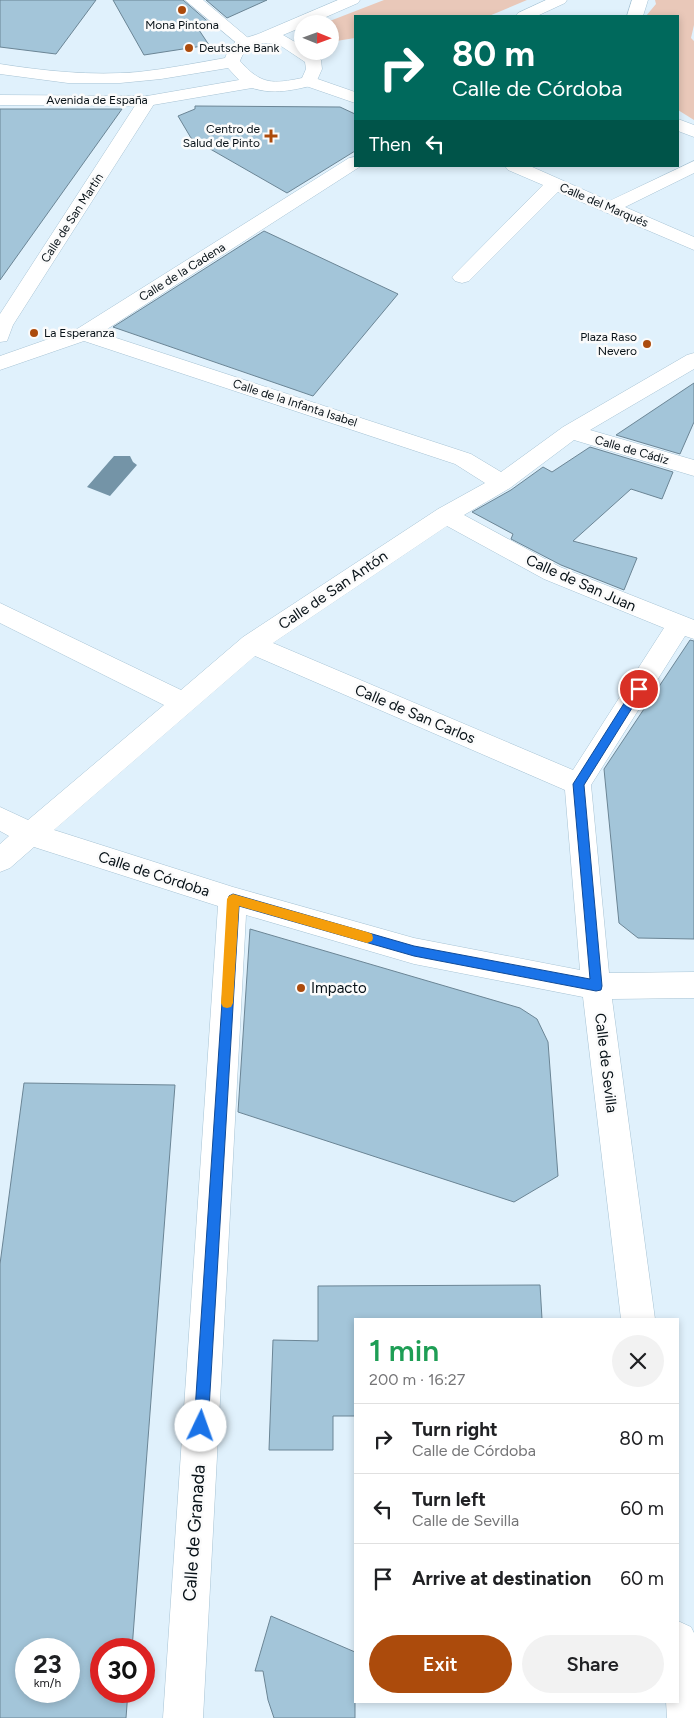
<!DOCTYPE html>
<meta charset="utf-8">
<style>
body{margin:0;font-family:Figtree,sans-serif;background:#f2f2f2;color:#202124;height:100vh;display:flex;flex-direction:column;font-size:19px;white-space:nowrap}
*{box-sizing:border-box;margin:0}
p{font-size:16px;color:#757577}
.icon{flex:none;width:28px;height:28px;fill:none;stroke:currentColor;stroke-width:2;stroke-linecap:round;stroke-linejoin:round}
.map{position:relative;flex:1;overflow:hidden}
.panel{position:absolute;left:354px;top:1318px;width:325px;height:385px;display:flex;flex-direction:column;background:#fff;border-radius:0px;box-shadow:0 2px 8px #0003}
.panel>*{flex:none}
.top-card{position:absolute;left:354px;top:15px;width:325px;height:152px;border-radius:0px;box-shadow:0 2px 8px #0003;background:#00695c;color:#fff;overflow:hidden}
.needle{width:32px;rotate:91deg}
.fabs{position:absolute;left:294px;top:15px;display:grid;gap:10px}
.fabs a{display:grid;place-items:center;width:45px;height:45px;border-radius:50%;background:#fff;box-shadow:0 2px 8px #0003;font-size:25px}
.speed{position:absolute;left:15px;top:1638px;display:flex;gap:10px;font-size:25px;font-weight:700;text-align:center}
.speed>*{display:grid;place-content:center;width:65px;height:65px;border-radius:50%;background:#fff;box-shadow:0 2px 8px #0003;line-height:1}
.speed small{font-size:12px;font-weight:400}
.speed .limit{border:8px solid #d22;background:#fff;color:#111}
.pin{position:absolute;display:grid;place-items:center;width:42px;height:42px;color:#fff;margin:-21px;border:2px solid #fff;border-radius:50%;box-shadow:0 1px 5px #0007}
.me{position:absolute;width:55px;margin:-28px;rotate:3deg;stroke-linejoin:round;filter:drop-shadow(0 0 4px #0008)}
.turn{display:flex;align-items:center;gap:18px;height:105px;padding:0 15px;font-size:22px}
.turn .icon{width:65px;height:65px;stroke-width:2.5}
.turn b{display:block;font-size:35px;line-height:42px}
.then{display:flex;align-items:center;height:48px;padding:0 15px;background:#0003;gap:10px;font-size:19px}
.round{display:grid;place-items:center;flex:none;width:52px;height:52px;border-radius:26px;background:#f2f2f2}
.summary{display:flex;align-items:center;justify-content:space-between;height:85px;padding:0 15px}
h1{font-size:30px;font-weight:600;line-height:38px;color:#1e9e55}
.action{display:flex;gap:10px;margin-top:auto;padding:10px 15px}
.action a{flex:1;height:58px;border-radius:30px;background:#ac4b0c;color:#fff;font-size:20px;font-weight:600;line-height:58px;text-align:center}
.action a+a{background:#f2f2f2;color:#202124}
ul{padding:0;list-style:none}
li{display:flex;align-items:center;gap:15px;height:70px;padding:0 15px;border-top:1px solid #e0e0e0}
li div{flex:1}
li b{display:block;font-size:19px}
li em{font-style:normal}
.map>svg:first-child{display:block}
</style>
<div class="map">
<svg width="694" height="1718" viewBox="0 0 694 1718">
<rect width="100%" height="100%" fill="#e0f1fc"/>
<!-- green -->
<g fill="#e9c8b9">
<polygon points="384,0 527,0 489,16 355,16 355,38 330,42 330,24 322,24"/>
<polygon points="655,0 694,0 694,25 691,38 694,41 694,120 678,110 678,16 646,16 656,4"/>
</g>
<!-- water -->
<polygon fill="#7494a7" points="114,456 130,456 133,462 137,465 110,496 87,487"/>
<!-- building -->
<g fill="#a3c5d9" stroke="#6b8595" fill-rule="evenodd">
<polygon points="0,0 96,0 56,54 0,47"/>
<polygon points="113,0 183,0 212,25 199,30 209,45 144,55"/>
<polygon points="206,0 267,0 227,18"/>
<polygon points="195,106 340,107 355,114 355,151 287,193 191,138 178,116 195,109"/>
<polygon points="0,109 122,109 0,280"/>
<polygon points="264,231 398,294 313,396 113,327"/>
<polygon points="694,383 694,422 680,454 616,435"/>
<polygon points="590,447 673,472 662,499 631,489 573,541 637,558 624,590 561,565 511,539 513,534 472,512 511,490 543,467 552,472"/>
<polygon points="690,640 694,641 694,939 638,938 619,923 604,769"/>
<polygon points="250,929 520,1008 537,1019 548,1042 558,1176 514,1202 238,1112"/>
<path d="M24 1083 175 1085 132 1649H101V1691H128L126 1718H0V1264ZM26 1649H69V1691H26Z"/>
<polygon points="540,1285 542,1319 355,1319 355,1416 333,1416 333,1450 269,1450 273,1340 318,1341 318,1286"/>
<polygon points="271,1616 355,1652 355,1718 274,1718 268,1700 263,1671 255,1671"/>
</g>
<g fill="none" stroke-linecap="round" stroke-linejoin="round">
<defs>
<g id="street">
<polygon points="185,0 203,0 253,42 251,45 239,45"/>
<polygon points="632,0 648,0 643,16 627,16"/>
<polygon points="309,76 355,92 355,103 303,85 301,81 303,77"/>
<polygon points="147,96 153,97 156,101 13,325 7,341 0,342 0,314 138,101 141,97"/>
<polygon points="678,119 694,125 694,137 678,131"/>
<path d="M355 157V166H361L101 333 471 454 501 472 563 427 687 355 694 353V369L590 430 694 460V476L574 440 510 488 464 515 560 567 694 620V639L685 636 591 785 609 973 694 972V998L612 999 655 1319H621L583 997 414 964 246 915 203 1718H163L218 906 34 847 10 868 0 872V844L9 836 0 831V807L28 820 164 705 0 623V603L181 690 243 637 438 509 485 483 455 464 84 341 0 370V356L77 329 349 158ZM447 526 544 579 664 628 573 770 273 643ZM255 656 565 790 580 970 414 938 233 887 54 830Z"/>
<polygon points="694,161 694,173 625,207 694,237 694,250 558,192 469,281 462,283 455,281 452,277 543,185 508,170 505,166 530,166 609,201"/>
<polygon points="678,1621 691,1627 694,1633 694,1718 667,1718 666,1701 678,1701"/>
</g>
<g id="secondary">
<path d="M338 0H360L358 3 310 24H302V27L283 35 302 46V51H311L321 60 322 69 315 85C293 90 274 95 252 88L147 106 0 105V95L147 96 239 80 228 68 161 79 120 83H68L0 74V64C45 71 91 76 138 72 167 69 196 63 225 58L228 51 236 41 258 34ZM263 43 278 44 305 62 306 69 302 78C273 84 261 85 240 61 244 49 251 46 263 43Z"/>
<polygon points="546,0 567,0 565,3 537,16 516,16 518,13"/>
</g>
</defs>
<!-- street casing -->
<use href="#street" stroke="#a7c3d4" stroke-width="1"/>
<!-- secondary casing -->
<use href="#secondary" stroke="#a7c3d4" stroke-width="1"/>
<!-- street -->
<use href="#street" fill="#fff" fill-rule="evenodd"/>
<!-- secondary -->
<use href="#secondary" fill="#fff" fill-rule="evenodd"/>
</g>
<!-- route -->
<polygon fill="#1a73e8" stroke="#114b97" points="639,685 644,689 642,692 584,785 602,986 601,990 596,991 414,956 239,906 208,1426 206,1431 201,1433 196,1431 194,1426 229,896 233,894 414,946 590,979 573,784 635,686"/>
<!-- slow -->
<polygon fill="#f59e0b" points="233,894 367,932 372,934 373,938 372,941 367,943 239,906 233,1003 231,1007 227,1008 223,1007 221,1003 227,899 229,896"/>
<!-- markers -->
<g fill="#ac4b0c" stroke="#fbfbfb" stroke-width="2">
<circle cx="182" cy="10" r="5"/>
<circle cx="189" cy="48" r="5"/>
<path d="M268.5 128.5h5v5h5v5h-5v5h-5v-5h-5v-5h5z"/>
<circle cx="34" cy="333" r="5"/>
<circle cx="647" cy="344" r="5"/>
<circle cx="301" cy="988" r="5"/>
</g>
<g text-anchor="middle" stroke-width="5" stroke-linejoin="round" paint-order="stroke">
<!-- far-poi labels -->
<g font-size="12" fill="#071117" stroke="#fbfbfb" text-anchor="start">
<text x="182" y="29" text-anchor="middle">Mona Pintona</text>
<text x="199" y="52">Deutsche Bank</text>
<text x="260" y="133" text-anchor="end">Centro de<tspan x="260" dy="14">Salud de Pinto</tspan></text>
<text x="44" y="337">La Esperanza</text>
<text x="637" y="341" text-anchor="end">Plaza Raso<tspan x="637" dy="14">Nevero</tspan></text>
</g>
<!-- far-street labels -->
<g font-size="12" fill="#071117" stroke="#fbfbfb">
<text x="97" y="104">Avenida de España</text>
<text transform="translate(604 205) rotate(23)" y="4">Calle del Marqués</text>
<text transform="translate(72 218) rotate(-57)" y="4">Calle de San Martín</text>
<text transform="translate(182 272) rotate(-32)" y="4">Calle de la Cadena</text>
<text transform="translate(295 403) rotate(18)" y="4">Calle de la Infanta Isabel</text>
<text transform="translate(632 450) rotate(16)" y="4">Calle de Cádiz</text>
</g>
<!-- street labels -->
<g font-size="15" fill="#071117" stroke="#fbfbfb">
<text transform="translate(581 583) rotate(24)" y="5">Calle de San Juan</text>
<text transform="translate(333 590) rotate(-34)" y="5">Calle de San Antón</text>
<text transform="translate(415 714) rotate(23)" y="5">Calle de San Carlos</text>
<text transform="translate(154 874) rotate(18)" y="5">Calle de Córdoba</text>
<text transform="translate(606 1063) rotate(83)" y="5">Calle de Sevilla</text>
</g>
<!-- poi labels -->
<g font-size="15" fill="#071117" stroke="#fbfbfb" text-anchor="start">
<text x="311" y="993">Impacto</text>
</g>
<!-- near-street labels -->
<g font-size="18" fill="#071117" stroke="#fbfbfb">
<text transform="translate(194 1533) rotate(-86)" y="6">Calle de Granada</text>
</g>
</g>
</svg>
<div class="fabs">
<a><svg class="needle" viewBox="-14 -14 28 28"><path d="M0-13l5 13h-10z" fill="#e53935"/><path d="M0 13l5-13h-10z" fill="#757577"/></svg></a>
</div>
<div class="speed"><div>23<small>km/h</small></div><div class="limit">30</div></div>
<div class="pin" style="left:639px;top:689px;background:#d93025"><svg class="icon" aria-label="arrive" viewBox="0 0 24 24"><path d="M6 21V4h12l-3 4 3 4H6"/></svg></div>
<svg class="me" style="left:201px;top:1426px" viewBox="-20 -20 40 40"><circle r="19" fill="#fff"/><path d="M0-13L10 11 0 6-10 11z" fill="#1a73e8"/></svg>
<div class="top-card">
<div class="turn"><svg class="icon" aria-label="right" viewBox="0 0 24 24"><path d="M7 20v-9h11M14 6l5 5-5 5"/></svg><div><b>80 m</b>Calle de Córdoba</div></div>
<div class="then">Then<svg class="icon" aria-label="left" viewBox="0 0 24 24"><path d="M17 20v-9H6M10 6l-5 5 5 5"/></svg></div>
</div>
<section class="panel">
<div class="summary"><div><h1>1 min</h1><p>200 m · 16:27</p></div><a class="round"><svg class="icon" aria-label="close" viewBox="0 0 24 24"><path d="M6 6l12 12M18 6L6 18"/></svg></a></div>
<ul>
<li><svg class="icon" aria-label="right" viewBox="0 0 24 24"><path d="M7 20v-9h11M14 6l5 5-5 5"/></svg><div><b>Turn right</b><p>Calle de Córdoba</p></div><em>80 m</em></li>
<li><svg class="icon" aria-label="left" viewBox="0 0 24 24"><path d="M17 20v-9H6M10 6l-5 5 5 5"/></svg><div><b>Turn left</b><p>Calle de Sevilla</p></div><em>60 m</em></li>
<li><svg class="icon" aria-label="arrive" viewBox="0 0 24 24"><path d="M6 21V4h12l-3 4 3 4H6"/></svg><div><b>Arrive at destination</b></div><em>60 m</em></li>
</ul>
<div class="action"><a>Exit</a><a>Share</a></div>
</section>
</div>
